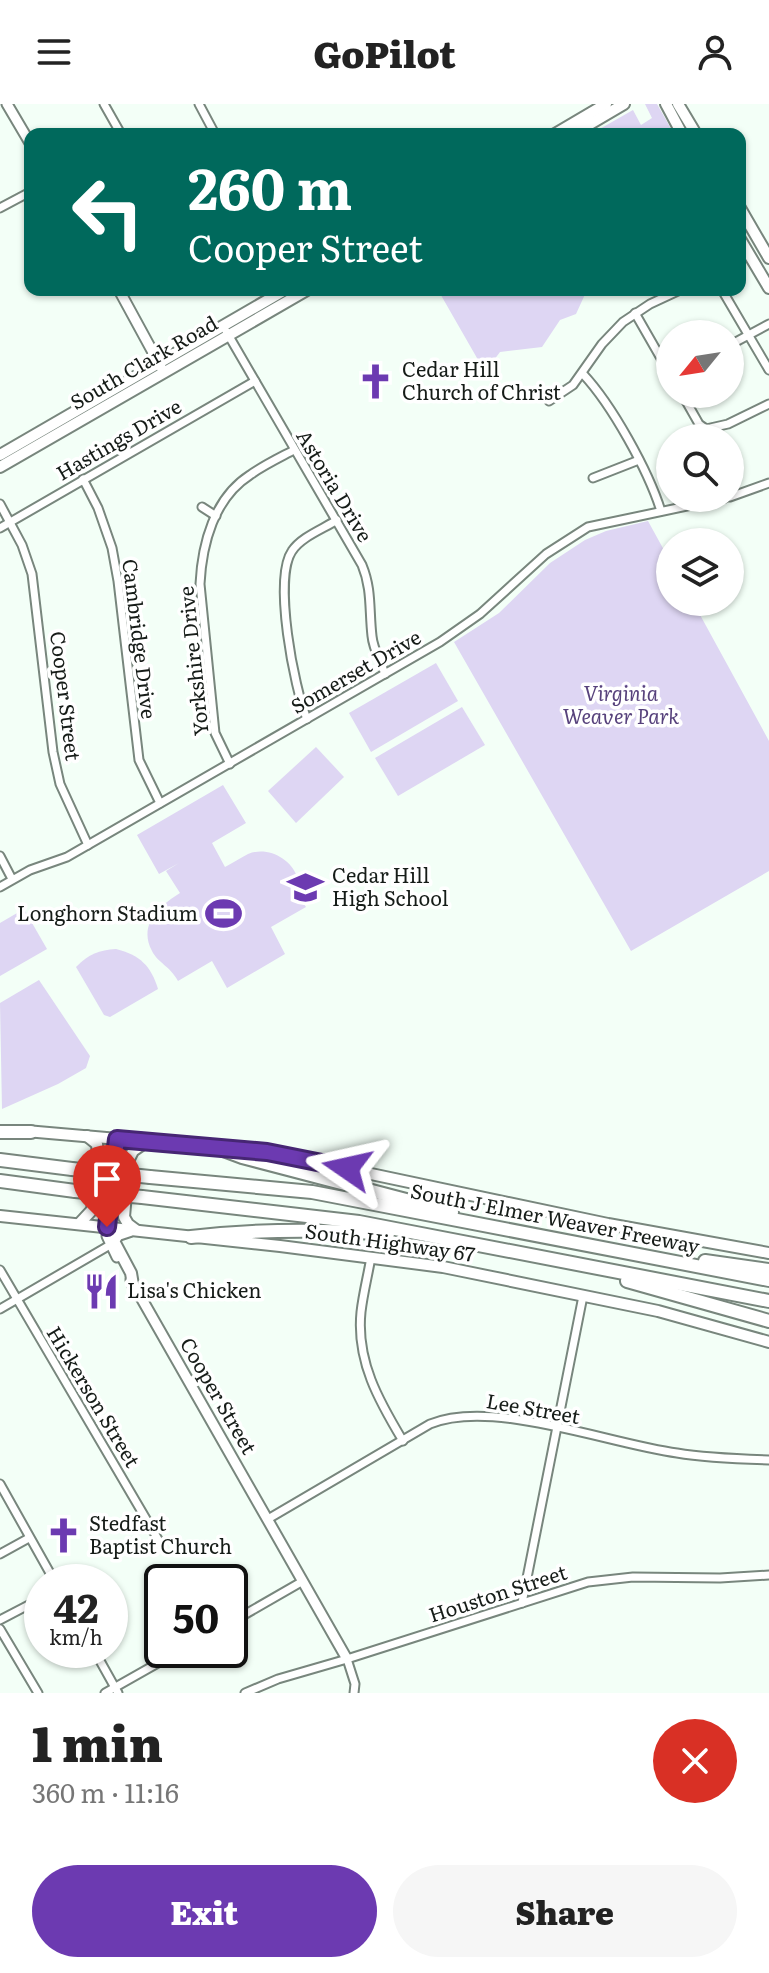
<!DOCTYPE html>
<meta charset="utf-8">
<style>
body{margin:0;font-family:Literata,serif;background:#f6f6f6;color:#222;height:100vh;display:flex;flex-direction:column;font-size:30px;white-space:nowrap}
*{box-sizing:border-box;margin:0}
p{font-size:26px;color:#767676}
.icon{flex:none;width:44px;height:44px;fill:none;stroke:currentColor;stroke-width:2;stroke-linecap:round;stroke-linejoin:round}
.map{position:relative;height:1589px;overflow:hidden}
.drawer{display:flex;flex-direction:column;background:#fff;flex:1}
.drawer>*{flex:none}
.top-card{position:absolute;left:24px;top:24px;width:722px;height:168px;border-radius:16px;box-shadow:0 2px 6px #0004;background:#00695c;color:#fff;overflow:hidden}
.needle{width:52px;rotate:240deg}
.tools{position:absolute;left:656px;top:216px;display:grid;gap:16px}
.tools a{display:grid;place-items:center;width:88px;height:88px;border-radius:50%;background:#fff;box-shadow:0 2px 6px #0004;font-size:40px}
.speed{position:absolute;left:24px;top:1460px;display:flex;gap:16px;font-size:40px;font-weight:700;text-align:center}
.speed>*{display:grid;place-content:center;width:104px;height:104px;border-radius:50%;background:#fff;box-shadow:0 2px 6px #0004;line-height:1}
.speed small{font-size:20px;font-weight:400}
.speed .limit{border:4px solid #111;border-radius:12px;background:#fff;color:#111}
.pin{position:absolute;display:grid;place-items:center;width:68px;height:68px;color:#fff;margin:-82px -34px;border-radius:50% 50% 50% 0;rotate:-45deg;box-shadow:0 0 8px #0007}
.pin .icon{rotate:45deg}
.me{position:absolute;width:88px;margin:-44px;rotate:281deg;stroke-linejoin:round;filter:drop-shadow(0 0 6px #0008)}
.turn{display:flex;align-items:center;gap:28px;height:168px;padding:0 32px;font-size:36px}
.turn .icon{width:104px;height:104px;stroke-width:2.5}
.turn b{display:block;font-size:56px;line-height:68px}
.round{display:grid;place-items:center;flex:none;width:84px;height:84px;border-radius:42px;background:#f6f6f6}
.headline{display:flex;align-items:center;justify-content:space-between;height:136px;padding:0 32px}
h1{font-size:48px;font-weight:800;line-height:60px}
.cta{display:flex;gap:16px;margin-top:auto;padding:16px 32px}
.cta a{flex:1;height:92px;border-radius:48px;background:#6c3ab1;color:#fff;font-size:32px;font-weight:800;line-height:92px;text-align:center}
.cta a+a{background:#f6f6f6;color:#222}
header{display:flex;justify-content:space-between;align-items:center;height:104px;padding:0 32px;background:#fff;font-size:36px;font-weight:800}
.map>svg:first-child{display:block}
</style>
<header><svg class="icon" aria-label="menu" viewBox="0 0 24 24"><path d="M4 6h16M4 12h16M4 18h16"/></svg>GoPilot<svg class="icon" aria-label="person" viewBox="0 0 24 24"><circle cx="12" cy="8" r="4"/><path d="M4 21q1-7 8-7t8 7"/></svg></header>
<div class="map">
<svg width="769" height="1589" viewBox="0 0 769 1589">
<rect width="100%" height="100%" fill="#f3fff7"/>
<!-- green -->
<g fill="#ded6f3">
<polygon points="645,0 657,0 674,30 591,30 633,6 641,21 652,14"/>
<polygon points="438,186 587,186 576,210 560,216 542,243 500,248 485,268"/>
<polygon points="648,417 670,457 670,498 693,498 769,637 769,767 631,847 454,538 499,509 550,459 585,436 606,427"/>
<polygon points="436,559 458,597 371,648 349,609"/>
<polygon points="462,603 485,641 398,692 375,654"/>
<polygon points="316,643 344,673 296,719 268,687"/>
<path d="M223 681 246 719 212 739 225 763C233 759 240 754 248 750 267 742 290 754 297 772 302 784 298 791 306 803L271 823 285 850 227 884 212 857 178 877C170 862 158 859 152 847 138 821 159 802 180 789L166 767 179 759 159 770 137 731Z"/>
<polygon points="24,805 47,845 0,872 0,819"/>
<path d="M116 845C140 851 151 862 158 885L110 913 104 911 76 863C89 850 99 846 116 845Z"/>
<polygon points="39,876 90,952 86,964 58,980 2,1005 0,899"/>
</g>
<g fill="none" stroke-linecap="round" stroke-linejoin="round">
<defs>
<g id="minor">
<polyline points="104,0 121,30"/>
<polyline points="199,0 215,30"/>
<polyline points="0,104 30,88"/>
<polyline points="722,186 769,266"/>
<polyline points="635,209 670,270"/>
<path d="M226 227 362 461C372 485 369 506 372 532 373 545 381 558 385 570"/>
<polyline points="730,241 769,220"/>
<path d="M583 270C612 301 648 366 661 407"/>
<polyline points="682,290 699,320 706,325 728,320 769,300"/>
<polyline points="549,297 573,281 602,240 623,218 650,200 680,186"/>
<polyline points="593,374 639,356"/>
<polyline points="83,375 98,404 112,444 118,477 139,656 160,699"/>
<polyline points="730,393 769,379"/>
<polyline points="0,400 22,441 32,470 53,648 60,680 88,741"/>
<polyline points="202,403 216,412"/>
<polyline points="0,424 255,277"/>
<path d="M307 615C294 584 273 475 292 447 301 433 323 425 337 416"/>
<path d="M230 660 215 629 200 480C202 440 214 394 250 371 264 361 279 354 294 346"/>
<polyline points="0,752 12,775"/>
<polyline points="0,783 30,766 67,753 440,538 480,510 546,450 588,423 725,394"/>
<path d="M371 1153C368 1171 363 1190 361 1208 356 1257 379 1297 403 1337"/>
<polyline points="0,1166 159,1437"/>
<polyline points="0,1205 110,1141"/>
<polyline points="0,1380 55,1478"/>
<path d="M268 1415 430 1320C492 1294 609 1340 677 1349 707 1354 738 1355 769 1356"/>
<polyline points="0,1450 29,1434"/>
<polyline points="522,1499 583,1192"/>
<polyline points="0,1516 42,1494"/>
<polyline points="230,1519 303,1477"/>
<polyline points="0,1525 38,1589"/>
<polyline points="94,1546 118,1589"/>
<polyline points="347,1555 355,1580 354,1589"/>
<polyline points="105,1589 181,1546"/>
<polyline points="245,1589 278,1575 347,1555 588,1478 633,1473 720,1474 769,1471"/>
</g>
<g id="tertiary">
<polyline points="7,0 30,39"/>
<polyline points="119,186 162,265"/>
<polyline points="117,1035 107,1132 117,1153"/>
<polyline points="131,1176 347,1555"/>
</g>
<g id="secondary">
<polyline points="666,0 682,30"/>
<polyline points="678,0 696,30"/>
<polyline points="555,30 606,0"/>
<polyline points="573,30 624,0"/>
<polyline points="740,104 769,154"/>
<polyline points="740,135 769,184"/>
<polyline points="0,351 285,186"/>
<polyline points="0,363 307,186"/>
<polyline points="26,1027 267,1048 608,1120 769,1149"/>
<polyline points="0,1112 280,1142 443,1163 658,1207 769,1238"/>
<polyline points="79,1120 92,1106 98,1051 97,1040 87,1032"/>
<polyline points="136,1126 128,1120 124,1113 129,1055 133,1047 146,1038"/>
<polyline points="130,1127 118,1131 114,1137 131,1169 133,1181"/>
</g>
<g id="motorway">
<polyline points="0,1028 31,1028"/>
<polyline points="218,1044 242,1053 452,1108"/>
<polyline points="0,1056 72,1065"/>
<polyline points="150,1073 312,1088 769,1176"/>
<polyline points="0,1077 75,1087"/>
<polyline points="142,1093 359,1118 769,1197"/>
<path d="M191 1133C258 1125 321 1125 388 1130"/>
<polyline points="705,1157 769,1166"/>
<polyline points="627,1177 769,1217"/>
</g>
</defs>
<!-- minor casing -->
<use href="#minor" stroke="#78867d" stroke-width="11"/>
<!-- tertiary casing -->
<use href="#tertiary" stroke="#78867d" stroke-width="13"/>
<!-- secondary casing -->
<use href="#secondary" stroke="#78867d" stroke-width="14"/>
<!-- motorway casing -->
<use href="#motorway" stroke="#78867d" stroke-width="16"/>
<!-- minor -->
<use href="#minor" stroke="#fff" stroke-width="7"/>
<!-- tertiary -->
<use href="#tertiary" stroke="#fff" stroke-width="9"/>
<!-- secondary -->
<use href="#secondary" stroke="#fff" stroke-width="10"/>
<!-- motorway -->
<use href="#motorway" stroke="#fff" stroke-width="12"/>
<defs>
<g id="motorway-bridge">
<polyline points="72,1065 150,1073"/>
<polyline points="75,1087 142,1093"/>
</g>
</defs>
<!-- motorway-bridge casing -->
<use href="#motorway-bridge" stroke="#78867d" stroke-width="16" stroke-linecap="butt"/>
<!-- motorway-bridge -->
<use href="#motorway-bridge" stroke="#fff" stroke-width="12"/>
</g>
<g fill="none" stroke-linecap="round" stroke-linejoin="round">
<defs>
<polyline id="route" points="107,1123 117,1035 267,1048 347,1064"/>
</defs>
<!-- route casing -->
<use href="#route" stroke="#462673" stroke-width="20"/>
<!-- route -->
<use href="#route" stroke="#6c3ab1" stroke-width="14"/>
</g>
<!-- icons -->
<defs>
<symbol id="church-bare" viewBox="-9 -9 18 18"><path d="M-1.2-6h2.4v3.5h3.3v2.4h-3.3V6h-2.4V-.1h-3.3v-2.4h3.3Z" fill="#6c3ab1" stroke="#fff" stroke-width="2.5" paint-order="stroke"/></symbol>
<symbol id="school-bare" viewBox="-9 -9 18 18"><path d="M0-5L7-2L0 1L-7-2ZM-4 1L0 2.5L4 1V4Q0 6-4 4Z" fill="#6c3ab1" stroke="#fff" stroke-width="2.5" paint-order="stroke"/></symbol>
<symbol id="stadium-bare" viewBox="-9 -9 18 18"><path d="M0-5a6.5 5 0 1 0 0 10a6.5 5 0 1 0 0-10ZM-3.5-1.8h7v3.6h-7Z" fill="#6c3ab1" stroke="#fff" stroke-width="2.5" paint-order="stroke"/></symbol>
<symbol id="restaurant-bare" viewBox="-9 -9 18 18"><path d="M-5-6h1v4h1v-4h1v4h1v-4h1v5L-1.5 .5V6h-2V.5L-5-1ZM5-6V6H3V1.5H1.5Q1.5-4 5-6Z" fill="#6c3ab1" stroke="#fff" stroke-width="2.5" paint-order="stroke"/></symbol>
</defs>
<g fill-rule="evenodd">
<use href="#church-bare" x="350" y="252" width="51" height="51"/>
<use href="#school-bare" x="280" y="758" width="51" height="51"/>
<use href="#stadium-bare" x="198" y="784" width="51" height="51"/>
<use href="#restaurant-bare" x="76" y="1162" width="51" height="51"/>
<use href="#church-bare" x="38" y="1406" width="51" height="51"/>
</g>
<g text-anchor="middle" stroke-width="7" stroke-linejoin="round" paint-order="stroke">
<!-- street labels -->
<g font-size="20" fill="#161c18" stroke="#fff">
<text transform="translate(144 259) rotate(-30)" y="7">South Clark Road</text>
<text transform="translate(119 336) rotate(-30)" y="7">Hastings Drive</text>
<text transform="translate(334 382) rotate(59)" y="7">Astoria Drive</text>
<text transform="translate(139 535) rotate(83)" y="7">Cambridge Drive</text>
<text transform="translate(194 557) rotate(-96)" y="7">Yorkshire Drive</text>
<text transform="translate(356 568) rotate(-30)" y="7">Somerset Drive</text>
<text transform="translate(65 592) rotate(83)" y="7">Cooper Street</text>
<text transform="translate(555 1115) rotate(11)" y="7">South J Elmer Weaver Freeway</text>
<text transform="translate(390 1139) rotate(8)" y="7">South Highway 67</text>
<text transform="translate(218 1292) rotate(60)" y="7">Cooper Street</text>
<text transform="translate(93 1293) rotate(59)" y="7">Hickerson Street</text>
<text transform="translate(533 1305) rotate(10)" y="7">Lee Street</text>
<text transform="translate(498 1490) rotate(-18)" y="7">Houston Street</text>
</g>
<!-- poi labels -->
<g font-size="20" fill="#161c18" stroke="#fff" text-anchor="start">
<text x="402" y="273">Cedar Hill<tspan x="402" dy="23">Church of Christ</tspan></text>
<text x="332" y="779">Cedar Hill<tspan x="332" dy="23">High School</tspan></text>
<text x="198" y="817" text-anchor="end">Longhorn Stadium</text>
<text x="127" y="1194">Lisa's Chicken</text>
<text x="89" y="1427">Stedfast<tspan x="89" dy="23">Baptist Church</tspan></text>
</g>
<!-- park labels -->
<g font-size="20" font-style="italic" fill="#57427c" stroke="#fff">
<text x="621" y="597">Virginia<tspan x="621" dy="23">Weaver Park</tspan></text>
</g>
</g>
</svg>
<div class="tools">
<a><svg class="needle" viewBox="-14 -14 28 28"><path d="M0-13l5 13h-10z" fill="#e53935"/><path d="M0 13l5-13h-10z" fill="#767676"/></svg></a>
<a><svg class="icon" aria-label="search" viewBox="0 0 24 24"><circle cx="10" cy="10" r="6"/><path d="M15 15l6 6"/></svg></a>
<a><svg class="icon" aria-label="layers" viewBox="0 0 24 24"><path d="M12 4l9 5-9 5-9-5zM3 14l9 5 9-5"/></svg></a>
</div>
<div class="speed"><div>42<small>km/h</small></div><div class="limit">50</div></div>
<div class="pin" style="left:107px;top:1123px;background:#d93025"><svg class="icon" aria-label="arrive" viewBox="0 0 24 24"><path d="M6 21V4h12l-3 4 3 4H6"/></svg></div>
<svg class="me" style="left:347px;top:1064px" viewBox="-20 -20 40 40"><path d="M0-17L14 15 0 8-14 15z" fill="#6c3ab1" stroke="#fff" stroke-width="4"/></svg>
<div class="top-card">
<div class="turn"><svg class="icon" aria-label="left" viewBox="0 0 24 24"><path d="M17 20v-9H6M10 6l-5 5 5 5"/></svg><div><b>260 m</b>Cooper Street</div></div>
</div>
</div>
<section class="drawer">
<div class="headline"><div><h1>1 min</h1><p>360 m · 11:16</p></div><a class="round" style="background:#d93025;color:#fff"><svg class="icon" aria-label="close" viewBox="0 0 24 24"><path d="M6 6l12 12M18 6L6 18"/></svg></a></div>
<div class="cta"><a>Exit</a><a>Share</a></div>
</section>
